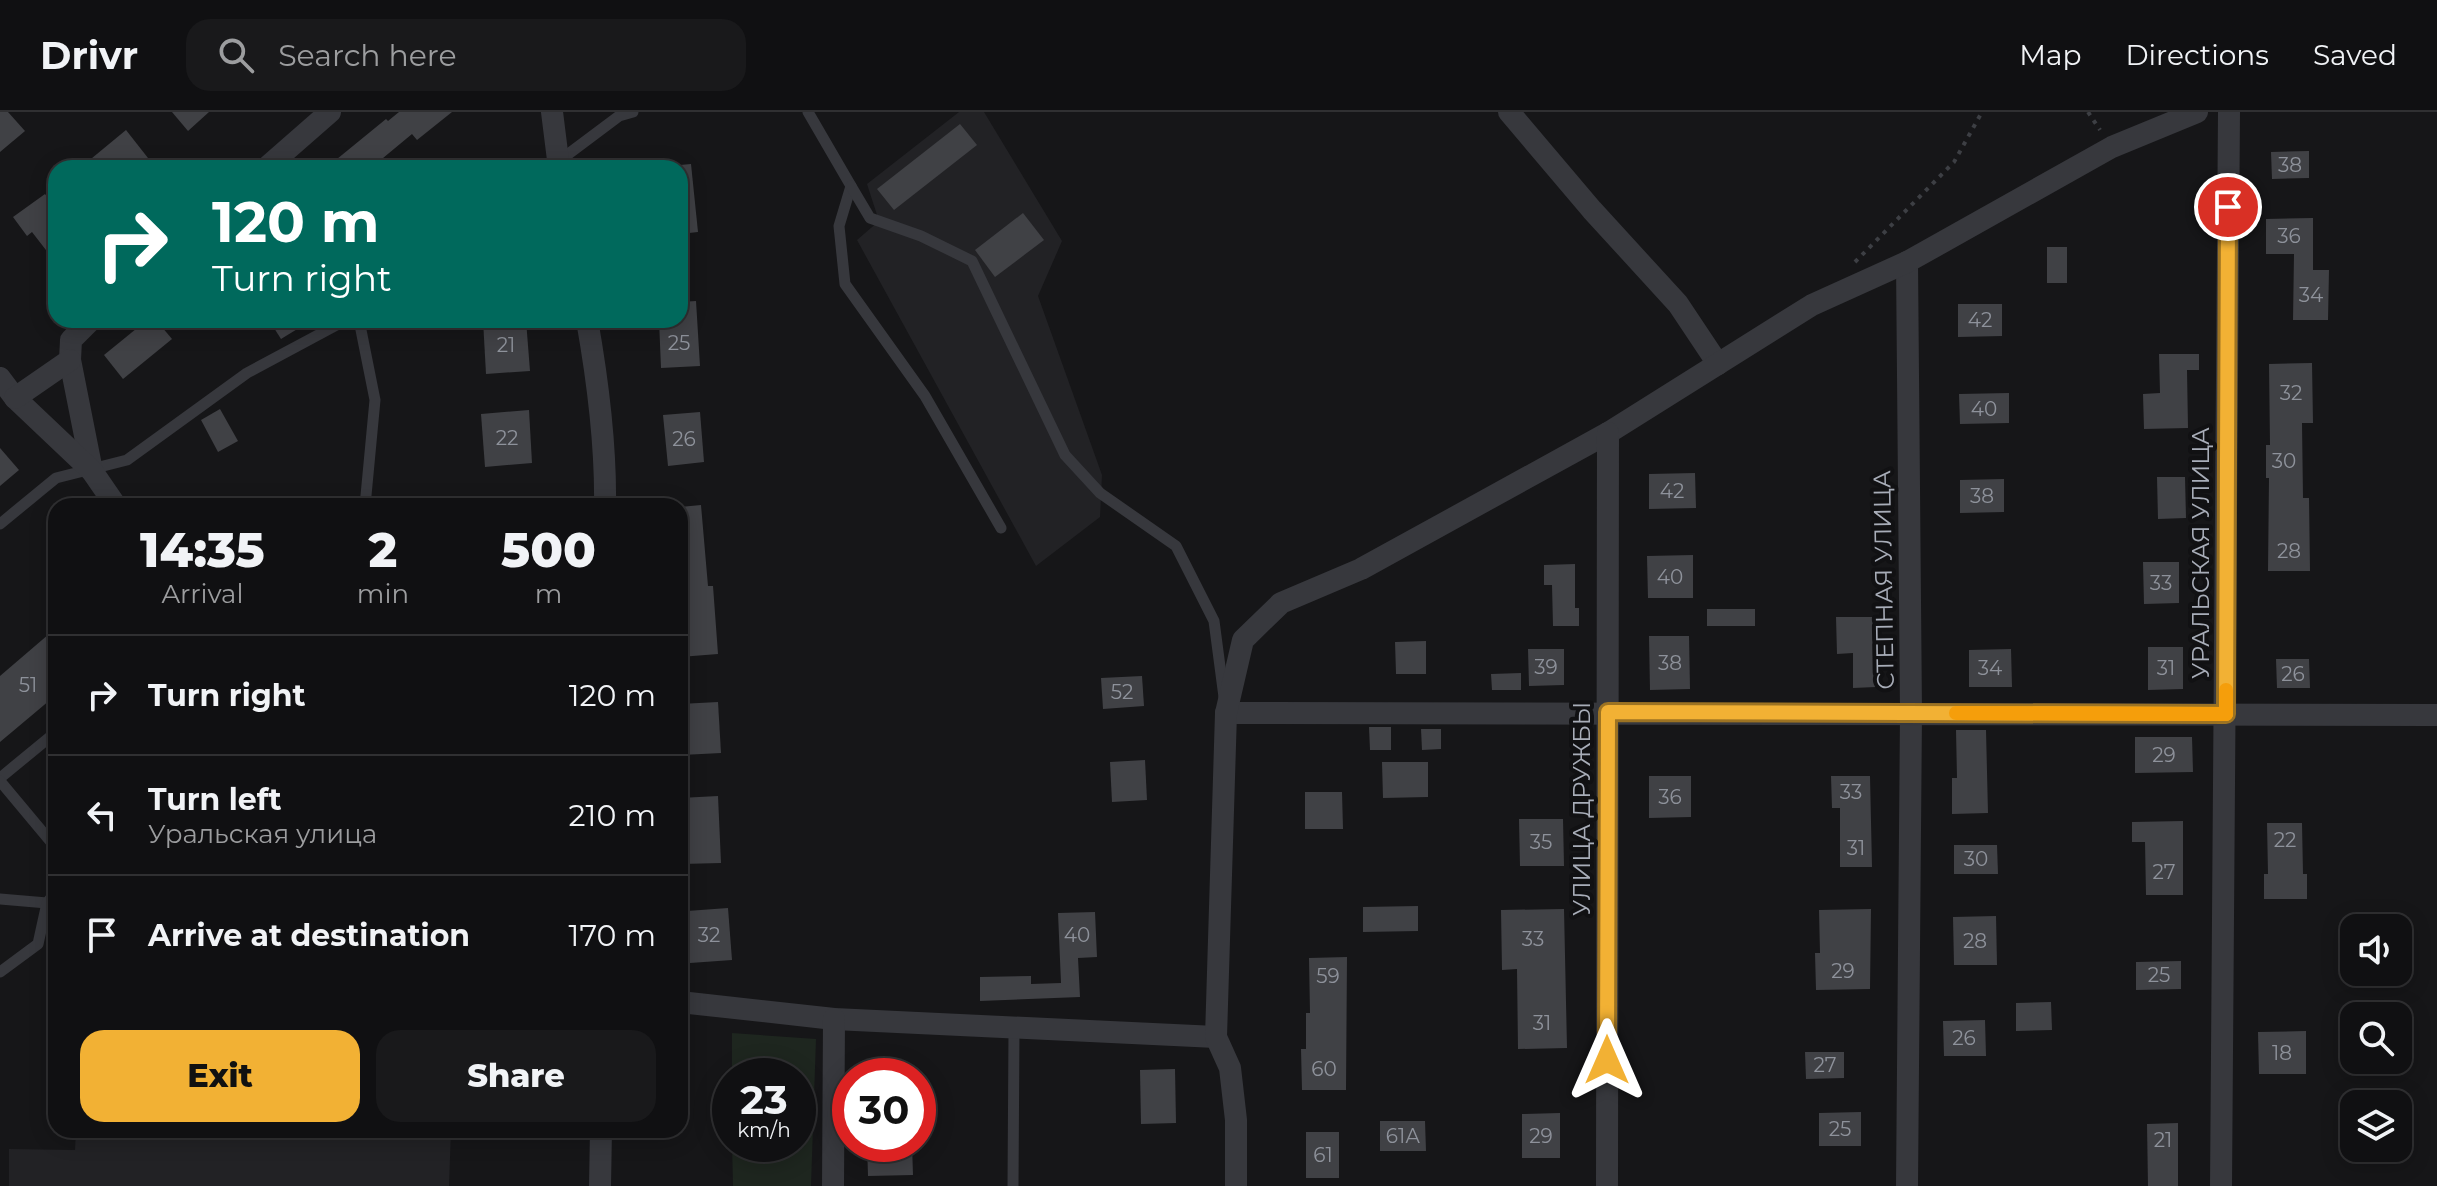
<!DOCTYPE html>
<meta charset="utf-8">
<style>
body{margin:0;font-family:Montserrat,sans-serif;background:#19191b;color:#f1f3f6;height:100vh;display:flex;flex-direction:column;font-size:30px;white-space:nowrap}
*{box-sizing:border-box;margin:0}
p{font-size:26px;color:#9c9d9f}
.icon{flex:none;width:44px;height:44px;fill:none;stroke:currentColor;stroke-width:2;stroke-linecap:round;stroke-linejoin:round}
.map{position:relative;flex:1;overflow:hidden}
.sheet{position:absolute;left:48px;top:386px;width:640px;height:640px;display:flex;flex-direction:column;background:#101012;border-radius:24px;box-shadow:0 4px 20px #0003,0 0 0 2px #303032}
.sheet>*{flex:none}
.banner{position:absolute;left:48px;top:48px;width:640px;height:168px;border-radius:24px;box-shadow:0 4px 20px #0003,0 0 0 2px #303032;background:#00695c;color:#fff;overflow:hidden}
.fabs{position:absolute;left:2340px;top:802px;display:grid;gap:16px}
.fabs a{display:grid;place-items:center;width:72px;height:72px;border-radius:16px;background:#101012;box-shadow:0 4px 20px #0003,0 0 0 2px #303032;font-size:40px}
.speed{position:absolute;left:712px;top:946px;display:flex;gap:16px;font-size:40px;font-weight:700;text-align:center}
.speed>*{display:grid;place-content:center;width:104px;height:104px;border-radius:50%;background:#101012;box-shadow:0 4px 20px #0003,0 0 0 2px #303032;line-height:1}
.speed small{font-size:20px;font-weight:400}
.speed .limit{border:12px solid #d22;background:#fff;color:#111}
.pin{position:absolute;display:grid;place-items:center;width:68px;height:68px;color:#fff;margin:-34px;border:4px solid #fff;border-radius:50%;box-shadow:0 2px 8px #0007}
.me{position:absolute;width:88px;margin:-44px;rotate:0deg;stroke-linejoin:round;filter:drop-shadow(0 0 6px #0008)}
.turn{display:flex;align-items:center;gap:28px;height:168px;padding:0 32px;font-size:36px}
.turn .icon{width:104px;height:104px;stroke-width:2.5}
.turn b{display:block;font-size:56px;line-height:68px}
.eta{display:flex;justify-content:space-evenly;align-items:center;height:136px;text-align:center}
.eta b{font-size:48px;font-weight:800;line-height:56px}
.action{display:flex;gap:16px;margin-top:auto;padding:16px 32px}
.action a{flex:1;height:92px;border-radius:24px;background:#f2b134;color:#111;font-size:32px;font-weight:800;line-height:92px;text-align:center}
.action a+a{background:#19191b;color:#f1f3f6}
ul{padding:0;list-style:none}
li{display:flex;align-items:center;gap:24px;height:120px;padding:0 32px;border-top:2px solid #303032}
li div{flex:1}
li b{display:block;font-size:30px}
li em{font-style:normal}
header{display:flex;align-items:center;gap:48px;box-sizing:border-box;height:112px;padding:0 40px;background:#101012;border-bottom:2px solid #303032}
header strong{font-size:38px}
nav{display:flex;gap:44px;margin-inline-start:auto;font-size:28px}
.search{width:560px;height:72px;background:#19191b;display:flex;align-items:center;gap:20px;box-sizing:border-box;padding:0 28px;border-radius:24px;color:#9c9d9f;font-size:30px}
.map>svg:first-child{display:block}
</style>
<header>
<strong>Drivr</strong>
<div class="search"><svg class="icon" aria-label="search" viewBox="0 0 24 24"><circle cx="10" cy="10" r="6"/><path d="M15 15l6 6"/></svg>Search here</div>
<nav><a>Map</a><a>Directions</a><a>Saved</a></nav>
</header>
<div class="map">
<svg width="2437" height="1074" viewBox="0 0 2437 1074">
<rect width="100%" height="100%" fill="#161618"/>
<!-- built -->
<g fill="#222225">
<polygon points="959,0 984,0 1062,129 1038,184 1102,363 1100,405 1036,454 857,128 879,109 867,72"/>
<polygon points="76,1018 451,1018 449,1074 9,1074 9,1037 75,1038"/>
</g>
<!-- green -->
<polygon fill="#1e261f" points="732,921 816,927 811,1074 733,1074 732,1032 798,1032 798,964 732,964"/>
<!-- building -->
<g fill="#404145">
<polygon points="0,0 8,0 25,19 0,40"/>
<polygon points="172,0 209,0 188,19"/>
<polygon points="399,0 452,0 417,28 412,22 371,56 326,56 386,7 388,9"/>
<polygon points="960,12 977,33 894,98 877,77"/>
<polygon points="126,18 148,46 136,56 80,56"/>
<polygon points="2309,39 2309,66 2272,67 2271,40"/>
<polygon points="691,52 698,120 680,122 680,53"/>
<polygon points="45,82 56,97 56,151 32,120 27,124 13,105"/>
<polygon points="1023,101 1044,128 995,165 975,138"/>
<polygon points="2313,106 2313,158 2329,158 2328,208 2293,208 2294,142 2266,142 2266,107"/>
<rect x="2047" y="135" width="20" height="36"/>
<polygon points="696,189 700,254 661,256 659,208 680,208 680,190"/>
<polygon points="1958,192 2002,192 2002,224 1958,225"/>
<polygon points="147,208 156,208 172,227 123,267 104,243"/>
<polygon points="269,208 312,208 281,227"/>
<polygon points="483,208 526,208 530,259 486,262"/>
<polygon points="2159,242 2199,242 2199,258 2187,258 2188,316 2144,317 2143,282 2160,281"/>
<polygon points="2312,251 2313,311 2302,311 2303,386 2309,386 2310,459 2268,459 2269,366 2266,366 2266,333 2270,333 2269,252"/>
<polygon points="2009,281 2009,311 1960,312 1959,282"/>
<polygon points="220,297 238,329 218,340 201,308"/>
<polygon points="529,298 532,351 485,355 481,302"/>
<polygon points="700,300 704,350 668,354 663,303"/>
<polygon points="0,336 19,358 0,374"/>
<polygon points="1695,361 1696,396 1649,397 1649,362"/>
<polygon points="2157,365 2185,365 2186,406 2158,407"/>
<polygon points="2004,367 2004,400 1960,401 1960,368"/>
<polygon points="701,393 708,474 713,474 718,542 680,545 680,395"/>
<polygon points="1693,443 1693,486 1648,486 1647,444"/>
<polygon points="2143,450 2179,450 2179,491 2144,492"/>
<polygon points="1575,452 1575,496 1579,496 1579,514 1553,514 1552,473 1544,473 1544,453"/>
<rect x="1707" y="497" width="48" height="17"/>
<polygon points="1836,505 1875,505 1876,575 1853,576 1853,541 1837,542"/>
<polygon points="56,516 56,583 0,630 0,564"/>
<polygon points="1649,524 1689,524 1690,577 1650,578"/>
<polygon points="1426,529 1426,562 1396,562 1395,530"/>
<polygon points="2148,535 2183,535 2183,577 2148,578"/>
<polygon points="1528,537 1564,537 1564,573 1529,574"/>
<polygon points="2011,537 2012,575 1969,575 1969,538"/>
<polygon points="2276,547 2309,547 2310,576 2277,576"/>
<polygon points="1521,561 1521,578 1492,578 1491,562"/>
<polygon points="1142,564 1144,594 1103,597 1101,566"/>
<polygon points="718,590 721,641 682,643 680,592"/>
<polygon points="1369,615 1391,615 1391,638 1370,638"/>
<polygon points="1421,617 1441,617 1441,637 1422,638"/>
<polygon points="1956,618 1986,618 1988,701 1952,702 1952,666 1957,666"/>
<polygon points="2135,625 2192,625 2193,660 2135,661"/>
<polygon points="1145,648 1147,688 1112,690 1110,650"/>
<polygon points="1382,650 1428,650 1428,685 1383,686"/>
<polygon points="1649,664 1691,664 1691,705 1649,706"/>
<polygon points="1831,664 1870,664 1872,755 1840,755 1840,696 1832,696"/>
<polygon points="1305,680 1342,680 1343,717 1305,717"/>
<polygon points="718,684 721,751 682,752 680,686"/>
<polygon points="1519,707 1563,707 1564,754 1520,754"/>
<polygon points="2183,709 2183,783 2146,783 2145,730 2132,730 2132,710"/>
<polygon points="2267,711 2302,711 2303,762 2307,762 2307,787 2264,787 2264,762 2268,762"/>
<polygon points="1954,733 1997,733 1998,762 1954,762"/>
<polygon points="1418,794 1418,819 1363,820 1363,795"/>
<polygon points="728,796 732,848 690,851 687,799"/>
<polygon points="1564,797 1567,936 1518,937 1517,857 1502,858 1501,798"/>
<polygon points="1871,797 1870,877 1816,878 1815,841 1820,841 1819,798"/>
<polygon points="1095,800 1097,845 1078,846 1080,885 980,889 980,865 1031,864 1031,872 1061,871 1058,801"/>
<polygon points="1996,804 1997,853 1954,853 1953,805"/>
<polygon points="1347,845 1346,978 1302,978 1301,937 1306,937 1306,901 1310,901 1309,846"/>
<polygon points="2181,849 2181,877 2136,878 2136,850"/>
<polygon points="2051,890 2052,918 2016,919 2016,891"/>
<polygon points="1985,908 1986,944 1944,944 1943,909"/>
<polygon points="2306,919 2306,962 2259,962 2258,920"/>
<polygon points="1805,940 1844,940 1844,966 1806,967"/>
<polygon points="1175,957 1176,1011 1141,1012 1140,958"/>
<polygon points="1861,1000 1861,1034 1819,1034 1819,1001"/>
<polygon points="1560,1001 1560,1046 1522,1046 1522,1002"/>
<polygon points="1380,1009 1425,1009 1426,1039 1380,1039"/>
<polygon points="2178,1011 2178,1074 2148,1074 2147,1012"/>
<rect x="1306" y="1020" width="33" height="46"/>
<polygon points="867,1032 912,1032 913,1063 868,1064"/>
</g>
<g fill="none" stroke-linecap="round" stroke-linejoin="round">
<!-- path -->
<g stroke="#3d3f44" stroke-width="4" stroke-dasharray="4 6" stroke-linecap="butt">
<polyline points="2088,0 2100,18"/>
<polyline points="1855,150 1954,50 1982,0"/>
</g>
<!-- service -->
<g stroke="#37383d" stroke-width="11">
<polyline points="808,0 851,74 839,114 845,172 925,284 1001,416"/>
<polyline points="559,49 619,4 633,0"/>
<polyline points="851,74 870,106 921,124 972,149 1065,343 1100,381 1176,434 1214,509 1224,585"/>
<polyline points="359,208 375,288 365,394"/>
<polyline points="0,412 56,366 127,348 247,261 346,208"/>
<polyline points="0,666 56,620"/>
<polyline points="0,669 56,736"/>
<polyline points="0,787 47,791"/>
<polyline points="0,860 38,832 47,791 56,779"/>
<polyline points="1013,1074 1014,917"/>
</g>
<!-- minor -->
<g stroke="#37383d" stroke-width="22">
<polyline points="552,0 559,56"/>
<polyline points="1509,0 1592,98 1678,192 1718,252"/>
<polyline points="266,56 330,0"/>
<polyline points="1907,150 1911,601 1907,1074"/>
<polyline points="91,208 71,228 70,248 92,359"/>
<path d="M587 208C598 270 606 331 605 394"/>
<polyline points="0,266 15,286 92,359 116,394"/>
<polyline points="15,286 70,248"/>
<polyline points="1226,601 2437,603"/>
<polyline points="680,890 834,907 1216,925"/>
<polyline points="600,1074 601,1018"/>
<polyline points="833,1074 834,907"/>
<polyline points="1236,1074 1236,1008 1230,956 1216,925 1226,601 1243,528 1281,491 1361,457 1608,321 1812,193 1907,150 2112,35 2197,0"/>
<polyline points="1607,1074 1608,321"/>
<polyline points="2221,1074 2229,0"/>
</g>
</g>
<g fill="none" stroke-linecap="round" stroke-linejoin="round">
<defs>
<polyline id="route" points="1607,948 1608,600 2226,602 2228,95"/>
</defs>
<!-- route casing -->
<use href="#route" stroke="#9d7322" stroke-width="20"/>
<!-- route -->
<use href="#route" stroke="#f2b134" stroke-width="14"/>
<!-- slow -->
<polyline stroke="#f59e0b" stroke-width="14" points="1956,601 2226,602 2226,578"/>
</g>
<g text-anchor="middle" stroke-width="8" stroke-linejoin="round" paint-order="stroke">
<!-- number labels -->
<g font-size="20" fill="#8e929b">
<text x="2290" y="60">38</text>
<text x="2289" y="131">36</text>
<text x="2311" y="190">34</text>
<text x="1980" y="215">42</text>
<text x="679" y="238">25</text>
<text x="506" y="240">21</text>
<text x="2291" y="288">32</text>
<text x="1984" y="304">40</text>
<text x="507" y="333">22</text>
<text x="684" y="334">26</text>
<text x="2284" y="356">30</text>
<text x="1672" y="386">42</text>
<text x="1982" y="391">38</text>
<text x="2289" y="446">28</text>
<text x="1670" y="472">40</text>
<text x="2161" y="478">33</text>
<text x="1670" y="558">38</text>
<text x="1546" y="562">39</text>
<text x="1990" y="563">34</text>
<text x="2166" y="563">31</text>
<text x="2293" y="569">26</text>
<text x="28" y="580">51</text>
<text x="1122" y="587">52</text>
<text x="2164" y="650">29</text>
<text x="1851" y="687">33</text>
<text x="1670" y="692">36</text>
<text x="2285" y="735">22</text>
<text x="1541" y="737">35</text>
<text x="1856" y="743">31</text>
<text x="1976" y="754">30</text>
<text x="2164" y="767">27</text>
<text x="709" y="830">32</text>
<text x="1077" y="830">40</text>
<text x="1533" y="834">33</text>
<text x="1975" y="836">28</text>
<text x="1843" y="866">29</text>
<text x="2159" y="870">25</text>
<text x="1328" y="871">59</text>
<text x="1542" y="918">31</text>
<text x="1964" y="933">26</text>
<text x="2282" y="948">18</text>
<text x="1825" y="960">27</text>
<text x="1324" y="964">60</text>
<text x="1840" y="1024">25</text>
<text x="1403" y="1031">61А</text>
<text x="1541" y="1031">29</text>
<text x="2163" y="1035">21</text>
<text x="1323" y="1050">61</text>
</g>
<!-- street labels -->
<g font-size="24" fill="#a8adb8" stroke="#111113">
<text transform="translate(2201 441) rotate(-90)" y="8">УРАЛЬСКАЯ УЛИЦА</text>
<text transform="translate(1884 468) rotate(-91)" y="8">СТЕПНАЯ УЛИЦА</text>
<text transform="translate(1582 697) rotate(-90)" y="8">УЛИЦА ДРУЖБЫ</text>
</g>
</g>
</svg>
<div class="fabs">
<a><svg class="icon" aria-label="sound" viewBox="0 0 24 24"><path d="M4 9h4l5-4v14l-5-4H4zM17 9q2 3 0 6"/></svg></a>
<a><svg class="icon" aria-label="search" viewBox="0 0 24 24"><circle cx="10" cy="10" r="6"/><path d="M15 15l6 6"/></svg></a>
<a><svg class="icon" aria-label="layers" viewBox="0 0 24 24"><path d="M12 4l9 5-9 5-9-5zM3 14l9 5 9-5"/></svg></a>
</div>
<div class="speed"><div>23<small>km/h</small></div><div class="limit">30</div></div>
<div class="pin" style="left:2228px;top:95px;background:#d93025"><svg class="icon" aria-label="arrive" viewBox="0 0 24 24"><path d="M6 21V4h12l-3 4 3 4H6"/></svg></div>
<svg class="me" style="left:1607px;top:948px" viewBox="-20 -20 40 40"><path d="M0-17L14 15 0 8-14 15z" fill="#f2b134" stroke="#fff" stroke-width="4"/></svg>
<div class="banner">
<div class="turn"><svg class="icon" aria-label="right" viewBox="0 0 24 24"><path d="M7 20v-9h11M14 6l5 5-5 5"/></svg><div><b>120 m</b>Turn right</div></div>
</div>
<section class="sheet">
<div class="eta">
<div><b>14:35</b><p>Arrival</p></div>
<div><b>2</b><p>min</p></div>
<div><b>500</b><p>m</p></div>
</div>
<ul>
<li><svg class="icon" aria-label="right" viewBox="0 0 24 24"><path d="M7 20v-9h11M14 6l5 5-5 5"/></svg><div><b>Turn right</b></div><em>120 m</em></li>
<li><svg class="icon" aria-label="left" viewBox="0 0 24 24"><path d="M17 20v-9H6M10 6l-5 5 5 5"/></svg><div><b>Turn left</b><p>Уральская улица</p></div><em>210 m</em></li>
<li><svg class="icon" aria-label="arrive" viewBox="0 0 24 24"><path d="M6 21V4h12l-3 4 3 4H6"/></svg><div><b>Arrive at destination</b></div><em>170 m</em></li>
</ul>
<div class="action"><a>Exit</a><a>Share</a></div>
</section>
</div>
